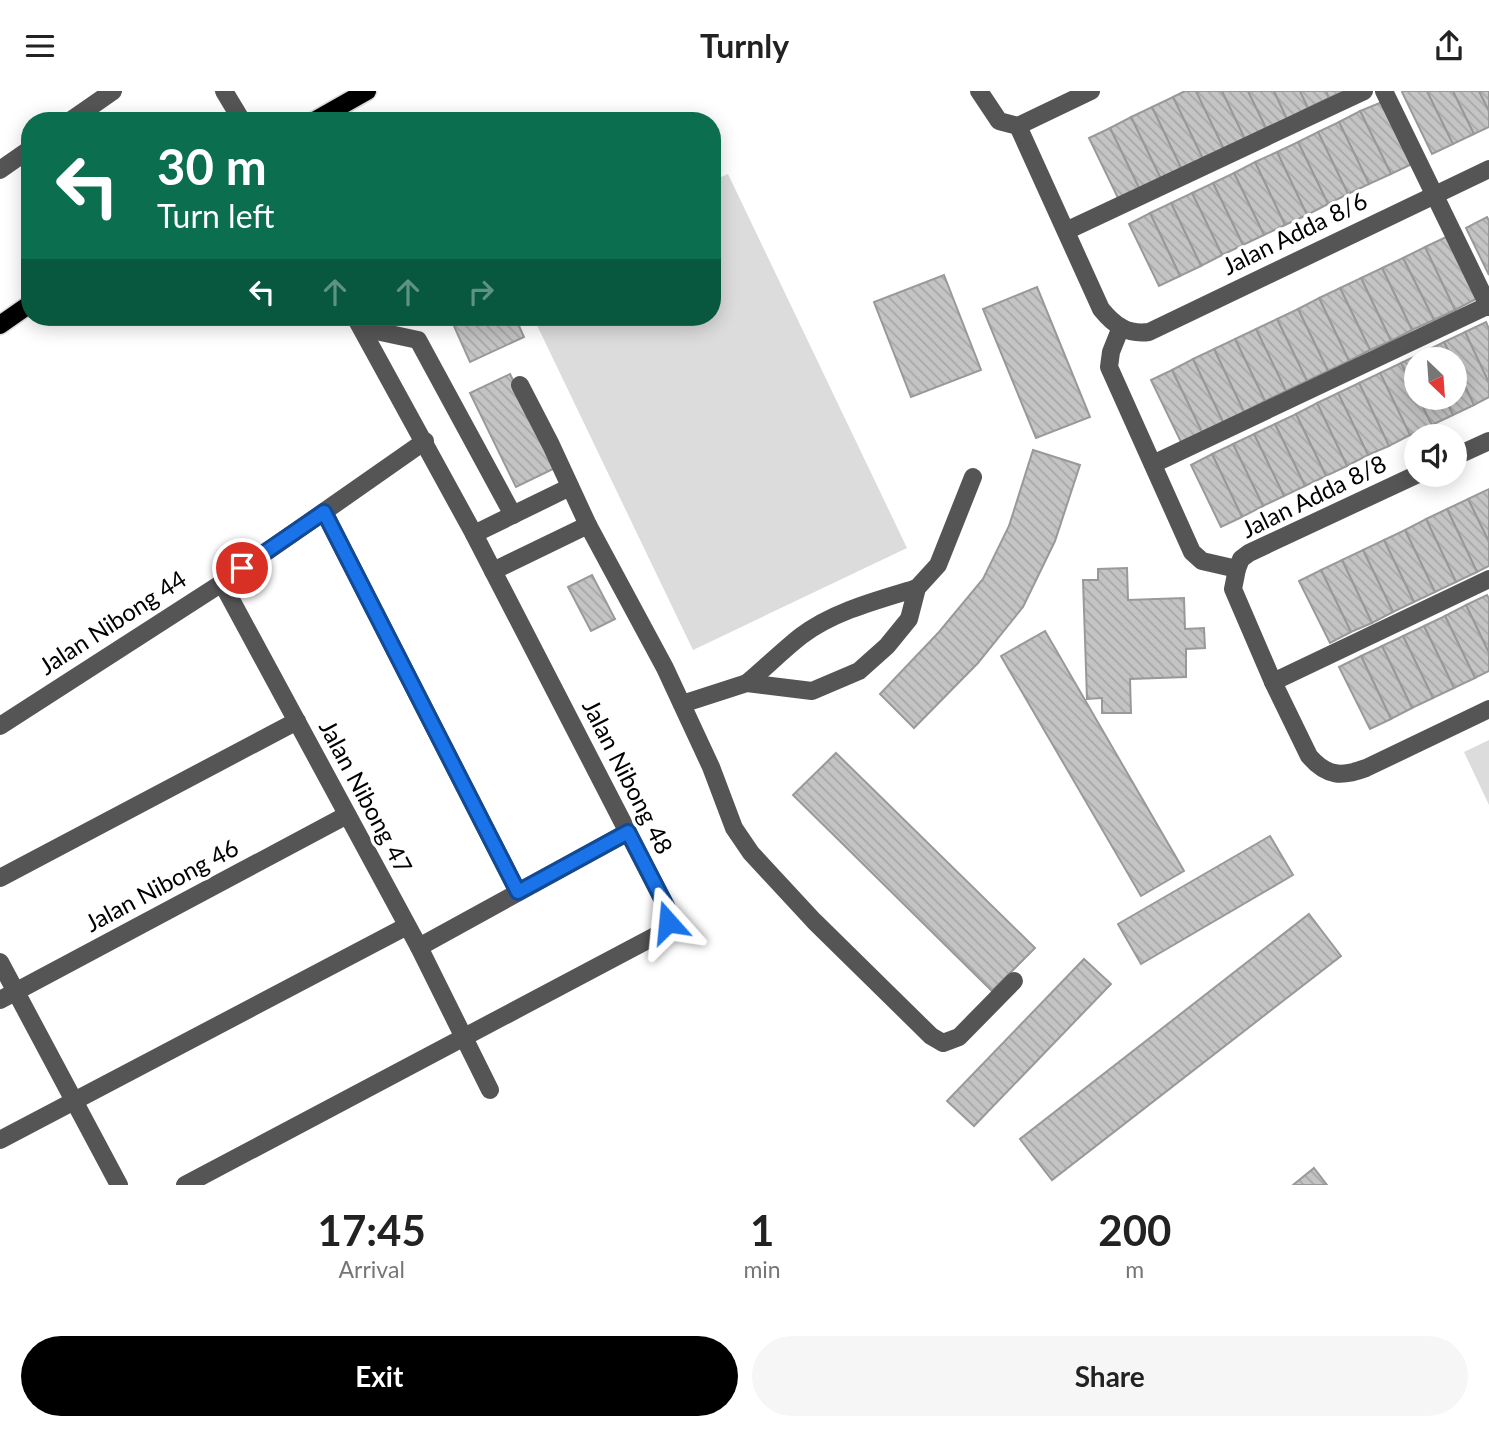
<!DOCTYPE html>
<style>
body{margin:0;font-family:Lato,sans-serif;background:#f6f6f6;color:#222;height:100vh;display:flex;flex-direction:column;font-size:26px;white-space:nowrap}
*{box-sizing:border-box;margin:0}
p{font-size:23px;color:#767676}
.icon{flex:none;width:38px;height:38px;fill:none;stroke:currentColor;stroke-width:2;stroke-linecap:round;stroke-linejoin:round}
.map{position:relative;height:1094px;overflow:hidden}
.panel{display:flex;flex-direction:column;background:#fff;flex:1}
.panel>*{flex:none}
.hud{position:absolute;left:21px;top:21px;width:700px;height:214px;border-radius:28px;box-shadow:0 4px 18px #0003;background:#0b6e4f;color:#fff;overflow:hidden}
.needle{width:46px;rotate:155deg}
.tools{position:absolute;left:1404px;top:256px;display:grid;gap:14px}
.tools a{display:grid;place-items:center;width:63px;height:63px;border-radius:50%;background:#fff;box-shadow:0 4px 18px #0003;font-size:35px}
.pin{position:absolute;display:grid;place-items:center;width:60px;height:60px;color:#fff;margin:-30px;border:4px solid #fff;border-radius:50%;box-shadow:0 2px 7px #0007}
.me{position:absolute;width:77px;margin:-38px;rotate:342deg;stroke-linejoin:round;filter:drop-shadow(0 0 5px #0008)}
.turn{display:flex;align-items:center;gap:24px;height:147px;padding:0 21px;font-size:32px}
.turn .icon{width:91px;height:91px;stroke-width:2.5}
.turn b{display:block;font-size:49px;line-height:60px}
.lanes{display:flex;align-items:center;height:66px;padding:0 21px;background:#0003;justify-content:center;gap:35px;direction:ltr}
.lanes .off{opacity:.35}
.eta{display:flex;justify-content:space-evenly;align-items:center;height:119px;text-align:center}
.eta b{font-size:42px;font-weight:700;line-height:49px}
.cta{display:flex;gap:14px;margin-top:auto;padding:14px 21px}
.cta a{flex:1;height:80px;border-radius:42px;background:#000;color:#fff;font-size:28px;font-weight:700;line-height:80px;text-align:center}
.cta a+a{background:#f6f6f6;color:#222}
header{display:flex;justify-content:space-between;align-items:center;height:91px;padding:0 21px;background:#fff;font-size:32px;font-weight:700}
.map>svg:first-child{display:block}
</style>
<header><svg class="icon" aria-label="menu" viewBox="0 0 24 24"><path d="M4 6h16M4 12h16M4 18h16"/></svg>Turnly<svg class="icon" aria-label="share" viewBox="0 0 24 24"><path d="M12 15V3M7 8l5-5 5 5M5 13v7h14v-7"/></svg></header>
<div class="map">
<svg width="1489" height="1094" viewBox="0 0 1489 1094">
<defs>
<pattern id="building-back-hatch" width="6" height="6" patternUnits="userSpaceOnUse" patternTransform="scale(1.75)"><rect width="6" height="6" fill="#c4c4c4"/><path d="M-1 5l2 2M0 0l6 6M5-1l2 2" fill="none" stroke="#a7a7a7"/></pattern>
</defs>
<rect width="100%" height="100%" fill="#fff"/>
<!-- green -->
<g fill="#dcdcdc">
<polygon points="728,83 907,457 693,559 533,226 712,226 712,90"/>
<polygon points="1489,649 1489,714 1464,661"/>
</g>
<!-- building -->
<g fill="url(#building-back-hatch)" stroke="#999" stroke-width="2">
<polygon points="1185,0 1196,0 1224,58 1203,68 1173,6"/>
<polygon points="1196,0 1222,0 1245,48 1224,58"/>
<polygon points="1222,0 1248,0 1266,37 1245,48"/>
<polygon points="1248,0 1274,0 1287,28 1266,37"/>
<polygon points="1274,0 1300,0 1308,17 1287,28"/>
<polygon points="1300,0 1326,0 1329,7 1308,17"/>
<polygon points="1326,0 1344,0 1329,7"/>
<polygon points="1404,0 1427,0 1453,53 1432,63 1402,1"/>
<polygon points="1427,0 1453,0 1474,43 1453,53"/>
<polygon points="1453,0 1479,0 1489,20 1489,36 1474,43"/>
<polygon points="1479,0 1489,0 1489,20"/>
<polygon points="1173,6 1203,68 1182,79 1152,16"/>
<polygon points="1382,11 1412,73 1391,83 1360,20"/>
<polygon points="1152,16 1182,79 1161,88 1131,26"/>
<polygon points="1360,20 1391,83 1369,93 1339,31"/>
<polygon points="1131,26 1161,88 1140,99 1110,37"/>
<polygon points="1339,31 1369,93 1348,103 1318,41"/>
<polygon points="1110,37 1140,99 1119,109 1089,47"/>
<polygon points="1318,41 1348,103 1328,113 1298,51"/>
<polygon points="1298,51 1328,113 1307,124 1277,61"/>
<polygon points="1277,61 1307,124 1285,134 1255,71"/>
<polygon points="1255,71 1285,134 1264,144 1234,82"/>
<polygon points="1234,82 1264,144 1243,154 1213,92"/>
<polygon points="1213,92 1243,154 1222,164 1192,102"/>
<polygon points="1192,102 1222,164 1201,175 1171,112"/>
<polygon points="1171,112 1201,175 1180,185 1150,122"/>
<polygon points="1150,122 1180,185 1159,195 1129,133"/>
<polygon points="1487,126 1489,130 1489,184 1466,137"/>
<polygon points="1446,146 1476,208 1455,219 1425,156"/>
<polygon points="1425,156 1455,219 1434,229 1403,167"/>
<polygon points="1403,167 1434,229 1412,239 1382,177"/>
<polygon points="1382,177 1412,239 1391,250 1361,187"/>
<polygon points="944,184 981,279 911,306 874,211"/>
<polygon points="1361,187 1391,250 1370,259 1340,197"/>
<polygon points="1037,196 1090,326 1036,347 983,218"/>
<polygon points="1340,197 1370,259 1349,270 1319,207"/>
<polygon points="1319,207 1349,270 1328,280 1298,218"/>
<polygon points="1298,218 1328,280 1307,290 1277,228"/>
<polygon points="450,226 515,226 524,246 470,271"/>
<polygon points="1277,228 1307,290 1286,300 1256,238"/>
<polygon points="1486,231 1489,238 1489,292 1465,241"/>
<polygon points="1256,238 1286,300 1265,310 1235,248"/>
<polygon points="1465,241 1489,292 1489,306 1474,314 1454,273 1454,268 1452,268 1444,251"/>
<polygon points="1235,248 1265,310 1244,321 1214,258"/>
<polygon points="1444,251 1452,268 1425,268 1422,262"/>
<polygon points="1214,258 1244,321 1223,331 1193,268"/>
<polygon points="1422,262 1425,268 1416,268 1416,301 1401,272"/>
<polygon points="1193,268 1223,331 1202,341 1172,279"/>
<polygon points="1401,272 1416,301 1416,306 1418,306 1432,334 1410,344 1380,282"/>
<polygon points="1454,273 1474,314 1453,324 1444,306 1454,306"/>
<polygon points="1172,279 1202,341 1181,351 1151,289"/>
<polygon points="1380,282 1410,344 1389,355 1359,292"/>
<polygon points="510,283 555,377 516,396 470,302"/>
<polygon points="1359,292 1389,355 1368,364 1338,302"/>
<polygon points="1338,302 1368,364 1347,375 1317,312"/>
<polygon points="1418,306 1444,306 1453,324 1432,334"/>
<polygon points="1317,312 1347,375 1326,385 1296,323"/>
<polygon points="1296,323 1326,385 1305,395 1275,333"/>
<polygon points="1275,333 1305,395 1284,405 1254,343"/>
<polygon points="1254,343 1284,405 1263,415 1233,353"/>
<polygon points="1233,353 1263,415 1242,426 1212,363"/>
<polygon points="1033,359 1080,374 1055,450 1023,516 978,572 914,637 880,603 939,541 983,488 1009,435"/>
<polygon points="1212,363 1242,426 1221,436 1191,374"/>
<polygon points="1489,398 1489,451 1468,408"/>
<polygon points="1468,408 1489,451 1489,475 1477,481 1447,418"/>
<polygon points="1447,418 1477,481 1456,491 1426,428"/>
<polygon points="1426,428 1456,491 1435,501 1405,439"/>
<polygon points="1405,439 1435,501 1414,511 1384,449"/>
<polygon points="1384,449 1414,511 1393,521 1363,459"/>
<polygon points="1363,459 1393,521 1372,532 1342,469"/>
<polygon points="1342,469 1372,532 1351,541 1321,479"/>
<polygon points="1127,477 1128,509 1184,507 1185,538 1204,537 1205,557 1186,558 1186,586 1130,588 1131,622 1102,622 1102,607 1087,608 1083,489 1098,489 1098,478"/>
<polygon points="1321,479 1351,541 1330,552 1299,490"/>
<polygon points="592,484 615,528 591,540 568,496"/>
<polygon points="1487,504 1489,508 1489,562 1466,514"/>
<polygon points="1466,514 1489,562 1489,580 1475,587 1445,525"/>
<polygon points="1445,525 1475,587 1454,597 1424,535"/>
<polygon points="1424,535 1454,597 1433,607 1403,545"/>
<polygon points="1045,540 1184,780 1141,805 1001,565"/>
<polygon points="1403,545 1433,607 1412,617 1382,555"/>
<polygon points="1382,555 1412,617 1391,628 1361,565"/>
<polygon points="1361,565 1391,628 1370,638 1339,576"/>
<polygon points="836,662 1035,857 992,900 793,704"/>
<polygon points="1270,745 1293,784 1141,873 1118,833"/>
<polygon points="1309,823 1341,865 1052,1089 1020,1048"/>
<polygon points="1084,868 1111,893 974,1035 947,1010"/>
<polygon points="1314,1077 1327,1094 1293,1094"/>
</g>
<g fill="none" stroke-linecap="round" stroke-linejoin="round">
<defs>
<g id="major">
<polyline points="314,30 367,0"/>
<polyline points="0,234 30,213"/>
</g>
</defs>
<!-- major casing -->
<use href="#major" stroke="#dbdbdb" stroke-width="21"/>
<!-- minor -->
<g stroke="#555" stroke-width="18">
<polyline points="224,0 242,30"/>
<path d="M979 0 999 30 1018 35 1101 218C1114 234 1127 244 1149 241L1489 78"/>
<polyline points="1384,0 1489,216"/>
<polyline points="70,30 113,0"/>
<polyline points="1018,35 1091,0"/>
<polyline points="0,79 30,58"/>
<polyline points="1066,140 1364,0"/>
<polyline points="1121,236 1111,261 1109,276 1192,461 1202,470 1237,478"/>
<polyline points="362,237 418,249 513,424"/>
<polyline points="520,294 551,354 588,434 665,577 711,676 734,737 751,762 814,830 931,945 943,952 959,946 1014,890"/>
<polyline points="1454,366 1489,350"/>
<polyline points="1153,373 1489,214"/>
<path d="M1418 383 1249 462 1241 468 1237 478 1233 498 1273 591 1309 665C1327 686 1342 686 1366 677L1489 618"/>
<polyline points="324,421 518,801"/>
<polyline points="474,443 570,396"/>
<polyline points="493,480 588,434"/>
<polyline points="222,492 419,856 490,999"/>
<polyline points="1273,591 1489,488"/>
<path d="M747 592C765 577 782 560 801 545 834 520 878 509 917 497"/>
<polyline points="682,613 747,592 812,600 859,580 887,555 909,528 917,497 938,474 973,386"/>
<polyline points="0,635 222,492 425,350"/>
<polyline points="0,787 297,630"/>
<polyline points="419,856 628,741"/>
<polyline points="0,871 119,1094"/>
<polyline points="0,909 347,724"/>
<polyline points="0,1049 407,835"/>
<path d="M185 1094 659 843C668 836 671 828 667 817L474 443 355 226"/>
</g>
<!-- major -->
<use href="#major" stroke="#000" stroke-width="18"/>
</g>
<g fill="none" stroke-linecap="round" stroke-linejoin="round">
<defs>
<polyline id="route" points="242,477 324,421 518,801 628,741 667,817 670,824 668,831"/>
</defs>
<!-- route casing -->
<use href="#route" stroke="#114b97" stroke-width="18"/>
<!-- route -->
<use href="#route" stroke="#1a73e8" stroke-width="12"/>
</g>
<g text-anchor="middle" stroke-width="7" stroke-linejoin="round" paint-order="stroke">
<!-- street labels -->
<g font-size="24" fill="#000" stroke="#fff">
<text transform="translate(1295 143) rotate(-26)" y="8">Jalan Adda 8/6</text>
<text transform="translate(1314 406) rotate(-26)" y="8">Jalan Adda 8/8</text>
<text transform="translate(113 532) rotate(-33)" y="8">Jalan Nibong 44</text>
<text transform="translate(627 686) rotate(63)" y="8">Jalan Nibong 48</text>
<text transform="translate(365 706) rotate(62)" y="8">Jalan Nibong 47</text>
<text transform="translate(162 795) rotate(-28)" y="8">Jalan Nibong 46</text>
</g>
</g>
</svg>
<div class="tools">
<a><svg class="needle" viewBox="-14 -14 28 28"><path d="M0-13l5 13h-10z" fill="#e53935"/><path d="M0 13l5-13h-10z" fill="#767676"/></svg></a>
<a><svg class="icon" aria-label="sound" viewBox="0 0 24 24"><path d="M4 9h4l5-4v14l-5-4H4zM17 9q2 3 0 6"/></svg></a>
</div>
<div class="pin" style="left:242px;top:477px;background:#d93025"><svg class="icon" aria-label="arrive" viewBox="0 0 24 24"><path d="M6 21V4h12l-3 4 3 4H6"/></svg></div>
<svg class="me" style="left:668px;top:831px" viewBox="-20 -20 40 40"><path d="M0-17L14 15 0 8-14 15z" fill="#1a73e8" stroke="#fff" stroke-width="4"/></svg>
<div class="hud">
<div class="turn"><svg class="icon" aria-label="left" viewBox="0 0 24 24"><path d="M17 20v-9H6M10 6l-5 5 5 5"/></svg><div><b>30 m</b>Turn left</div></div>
<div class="lanes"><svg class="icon" aria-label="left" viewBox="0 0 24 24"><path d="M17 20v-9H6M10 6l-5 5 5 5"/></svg><svg class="icon off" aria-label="ahead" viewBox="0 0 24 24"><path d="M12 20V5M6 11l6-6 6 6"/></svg><svg class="icon off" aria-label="ahead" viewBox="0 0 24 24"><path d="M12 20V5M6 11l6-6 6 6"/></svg><svg class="icon off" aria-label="right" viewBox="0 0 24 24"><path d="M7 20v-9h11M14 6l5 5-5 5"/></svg></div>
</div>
</div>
<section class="panel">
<div class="eta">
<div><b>17:45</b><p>Arrival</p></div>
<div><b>1</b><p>min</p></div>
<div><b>200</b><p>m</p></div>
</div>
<div class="cta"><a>Exit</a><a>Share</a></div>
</section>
